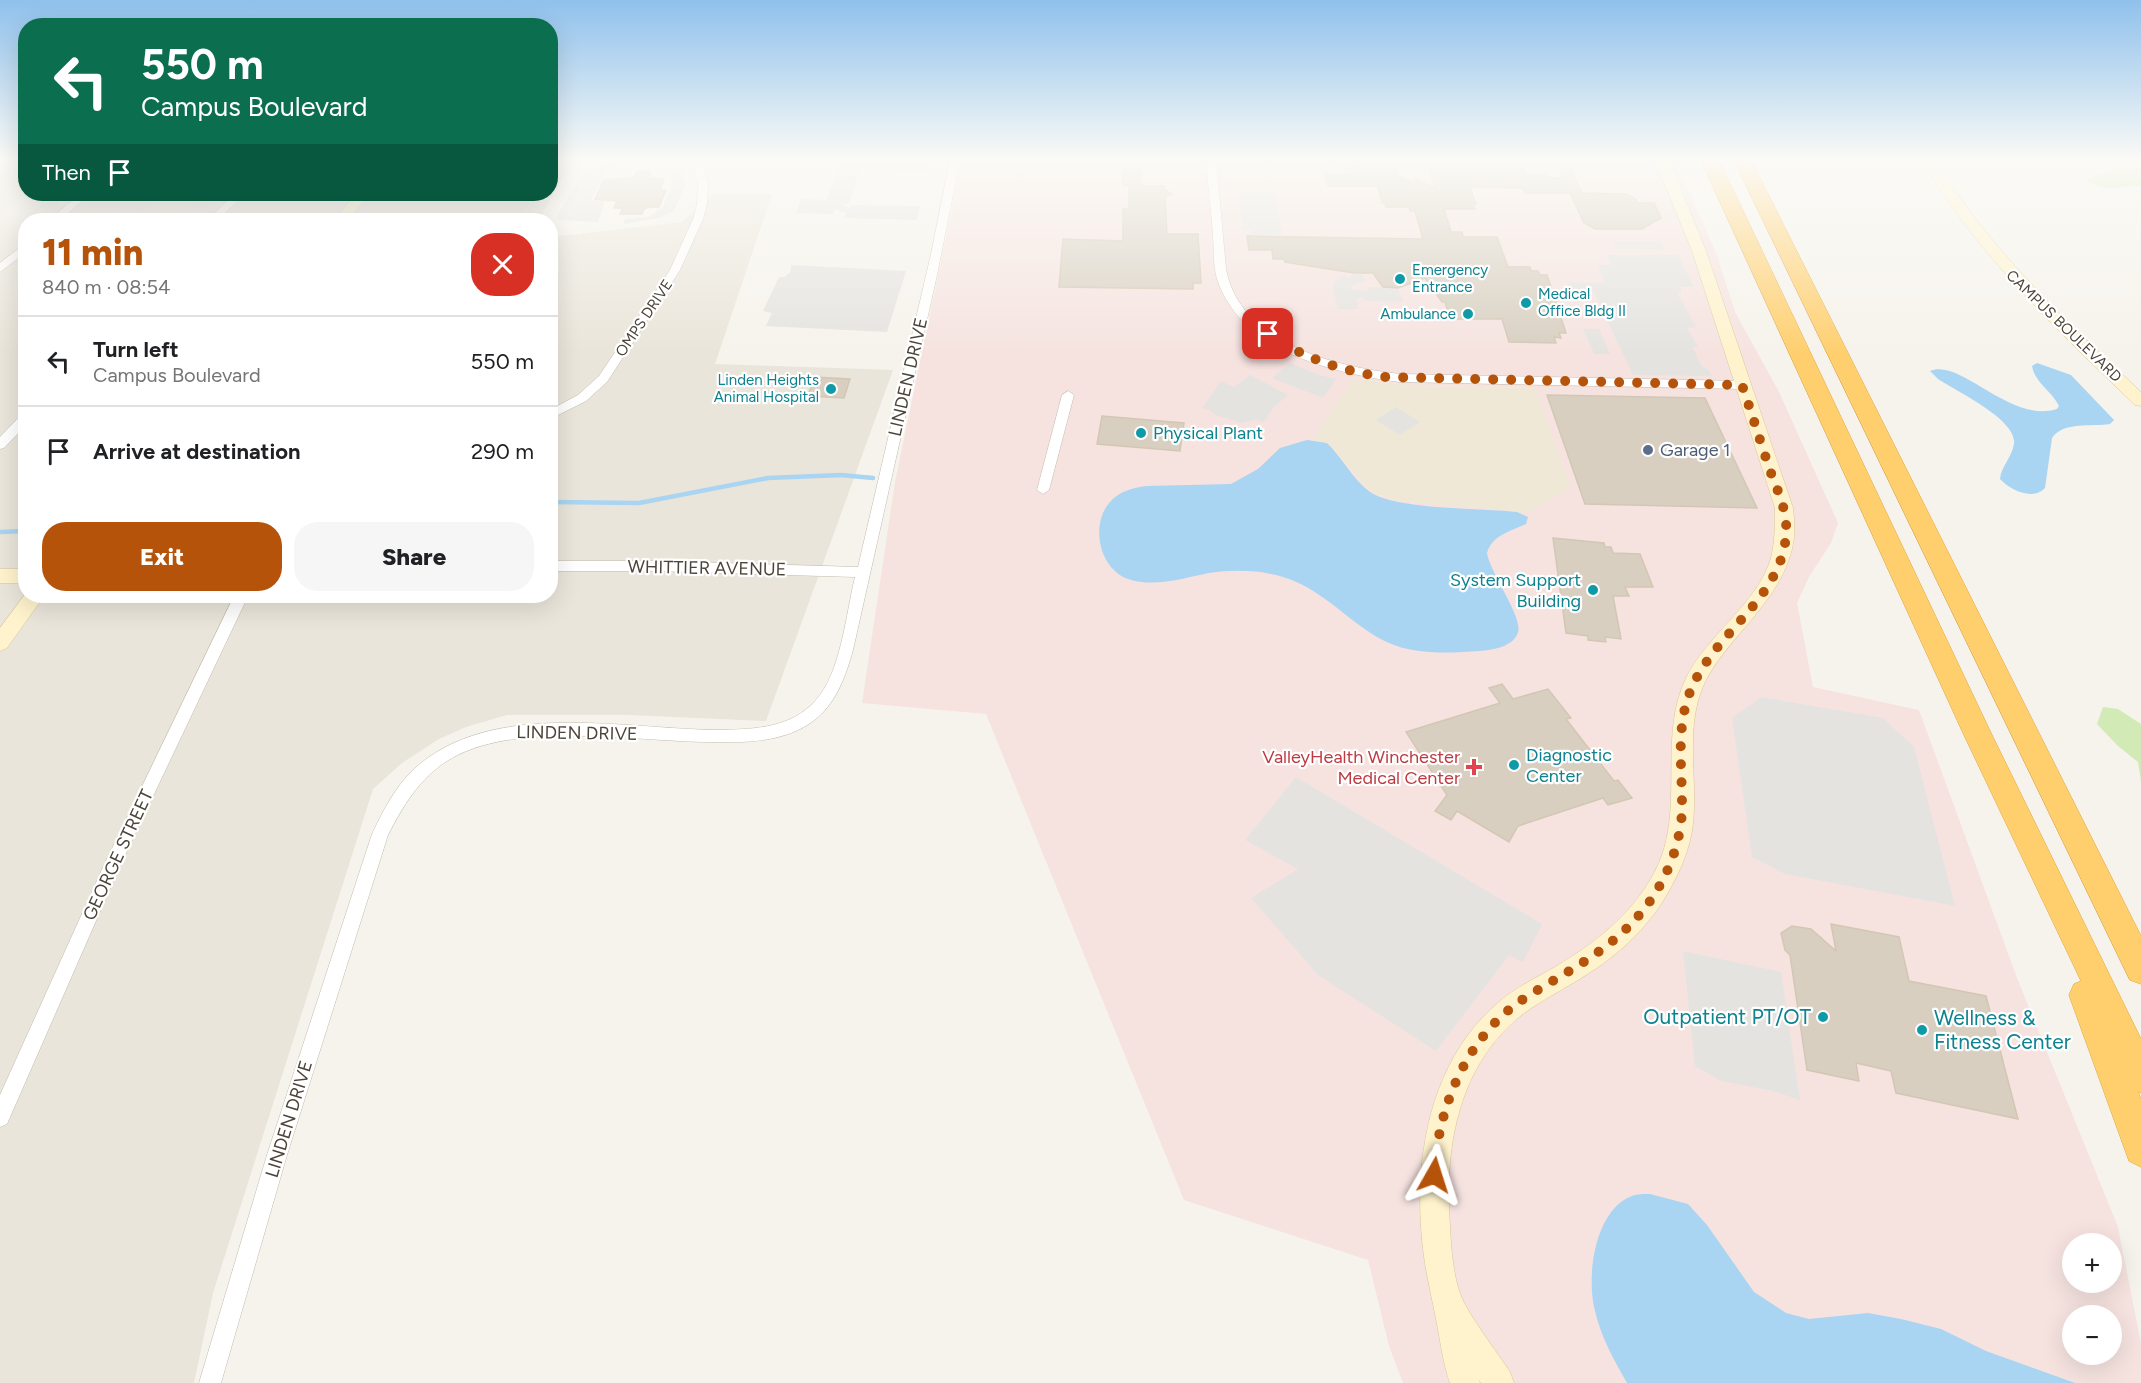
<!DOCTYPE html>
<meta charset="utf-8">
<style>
body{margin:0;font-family:Figtree,sans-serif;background:#f6f6f6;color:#202124;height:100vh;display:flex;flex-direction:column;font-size:22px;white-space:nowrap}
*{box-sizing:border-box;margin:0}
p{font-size:20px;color:#757577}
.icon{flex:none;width:33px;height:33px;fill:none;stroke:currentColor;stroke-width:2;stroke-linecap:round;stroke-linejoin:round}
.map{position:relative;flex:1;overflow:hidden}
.side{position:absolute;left:18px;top:213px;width:540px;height:390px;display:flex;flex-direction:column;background:#fff;border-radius:24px;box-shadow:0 6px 24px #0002}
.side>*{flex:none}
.top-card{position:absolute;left:18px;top:18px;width:540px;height:183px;border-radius:24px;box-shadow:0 6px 24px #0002;background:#0b6e4f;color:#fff;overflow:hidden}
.controls{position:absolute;left:2062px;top:1233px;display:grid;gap:12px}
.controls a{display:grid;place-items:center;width:60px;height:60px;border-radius:50%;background:#fff;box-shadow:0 6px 24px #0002;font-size:30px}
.pin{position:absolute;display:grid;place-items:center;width:51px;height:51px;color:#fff;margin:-26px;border-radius:12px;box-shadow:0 3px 9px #0006}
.me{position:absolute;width:66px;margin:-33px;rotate:6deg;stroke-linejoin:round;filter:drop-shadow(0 0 4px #0008)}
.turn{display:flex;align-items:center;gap:21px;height:126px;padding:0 24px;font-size:27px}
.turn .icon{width:78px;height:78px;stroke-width:2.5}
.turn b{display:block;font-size:42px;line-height:51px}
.then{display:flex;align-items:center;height:57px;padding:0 24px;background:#0003;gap:12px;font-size:22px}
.round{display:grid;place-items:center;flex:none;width:63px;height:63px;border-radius:24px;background:#f6f6f6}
.headline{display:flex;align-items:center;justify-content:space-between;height:102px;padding:0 24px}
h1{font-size:36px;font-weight:800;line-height:45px;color:#b45309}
.action{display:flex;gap:12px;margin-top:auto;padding:12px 24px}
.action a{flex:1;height:69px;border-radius:24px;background:#b45309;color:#fff;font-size:24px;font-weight:800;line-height:69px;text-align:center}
.action a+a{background:#f6f6f6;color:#202124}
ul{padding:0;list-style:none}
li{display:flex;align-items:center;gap:18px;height:90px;padding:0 24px;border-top:2px solid #e0e0e0}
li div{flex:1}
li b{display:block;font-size:22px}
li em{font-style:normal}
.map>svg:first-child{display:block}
</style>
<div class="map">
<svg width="2141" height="1383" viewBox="0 0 2141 1383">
<rect width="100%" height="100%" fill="#f6f3ec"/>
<!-- residential -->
<polygon fill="#eae5da" points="0,160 25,160 26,194 550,194 551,160 574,160 538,220 26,220 26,596 550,596 551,237 682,222 713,194 772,194 715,364 893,370 766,721 628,715 507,715 466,727 439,739 402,763 373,789 213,1293 194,1383 0,1383"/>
<!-- education -->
<polygon fill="#efe8d6" points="1354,378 1413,386 1536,388 1572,488 1524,514 1395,501 1370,491 1327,443 1312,440"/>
<!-- medical -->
<path fill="#f6e3e0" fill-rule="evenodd" d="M962 160H1675L1717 255 1735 312 1779 392 1838 523 1831 543 1809 577 1797 603 1813 687 1919 710 2017 978 2118 1227 2141 1343V1383H1403L1389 1346 1368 1260 1184 1200 986 714 862 703 895 482ZM1354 378 1413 386 1535 388 1571 488 1524 514 1506 510 1395 501 1370 491 1327 443 1312 440ZM2073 1244H2112V1282H2073ZM2073 1316H2112V1354H2073Z"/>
<!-- green -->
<g fill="#d2eab5">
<path d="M2116 169H2141V186C2122 186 2100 194 2086 179Z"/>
<polygon points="2103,707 2118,709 2141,724 2141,781 2138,762 2118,746 2097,724"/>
</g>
<!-- parking -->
<g fill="#e5e3e0">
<polygon points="631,160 666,160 611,168 606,173 591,199 605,200 598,222 558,220 557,216 586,168"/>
<polygon points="849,160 931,160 928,171 860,170 849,204 841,204 849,208 853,205 920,206 917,220 844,218 846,213 835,209 833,214 796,213 801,199 827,200 839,162"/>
<polygon points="683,168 685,186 674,211 659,218 624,224 625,219 648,217 662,208 671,188 671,170"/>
<polygon points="1239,192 1275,193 1282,235 1252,235 1251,230 1243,230"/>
<polygon points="95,194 194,194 188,200 155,199 145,210 80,208"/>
<polygon points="198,194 223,194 208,209 183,209"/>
<polygon points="1612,241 1660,241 1664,250 1616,249"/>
<polygon points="1606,255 1678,255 1694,287 1680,287 1682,292 1677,292 1696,327 1687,328 1698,347 1693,348 1702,367 1709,370 1711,376 1633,375 1593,290 1570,289 1567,282 1605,283 1598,265 1611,265"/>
<polygon points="791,265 906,271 887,332 766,326 772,313 763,311 779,277 785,277 791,271"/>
<polygon points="1361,274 1367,281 1354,284 1350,289 1368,291 1367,287 1398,288 1403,302 1366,301 1362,297 1357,299 1358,309 1338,309 1333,289 1335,281 1343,275 1351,279 1351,275"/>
<polygon points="1583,329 1599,329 1610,354 1594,354"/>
<polygon points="1291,363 1316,374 1336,379 1323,398 1272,378"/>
<polygon points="1250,375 1288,395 1274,407 1264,422 1255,420 1242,423 1215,415 1210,410 1202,408 1221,381 1234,387"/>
<polygon points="1396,407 1420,422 1400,435 1376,420"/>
<polygon points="1761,697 1883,718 1914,747 1955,906 1785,874 1752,857 1732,718"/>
<polygon points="1296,777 1542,924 1523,962 1509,955 1436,1051 1318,975 1251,898 1298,869 1245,840"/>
<polygon points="1683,951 1781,972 1800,1100 1773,1091 1721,1081 1695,1066"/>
</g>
<!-- water -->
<g fill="#a9d4f2">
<path d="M2037 363 2071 375 2114 420 2110 424C2092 427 2063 421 2052 438L2045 488C2033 501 2010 490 2000 479 2001 467 2012 457 2014 444 2018 420 1956 391 1938 379L1930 371C1961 358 2010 424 2057 409L2059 406C2052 391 2035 383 2032 366Z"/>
<path d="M1307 440 1327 443C1342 457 1353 480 1370 492 1396 510 1483 508 1517 512L1528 517 1526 524C1511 531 1492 535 1487 553 1490 573 1523 617 1518 632 1514 647 1492 650 1479 651 1451 653 1416 655 1389 643 1355 628 1330 596 1294 581 1268 570 1237 569 1209 573 1183 578 1155 588 1128 579 1099 569 1090 524 1110 502 1119 491 1133 488 1146 486L1231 484 1258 469 1280 448Z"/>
<path d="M1650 1194 1688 1204 1707 1225 1754 1292 1786 1313 1809 1319 1868 1313 1901 1319 1941 1329 1986 1351 2075 1383H1627C1614 1360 1601 1337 1595 1311 1586 1278 1594 1210 1632 1196 1637 1194 1645 1194 1650 1194Z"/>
</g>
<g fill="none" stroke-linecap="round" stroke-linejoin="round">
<!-- stream -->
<g stroke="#a9d4f2" stroke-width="4.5">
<polyline points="550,502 639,503 768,478 841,475 873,478"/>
<polyline points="0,532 26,531"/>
</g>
</g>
<!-- building -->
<g fill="#d8cfc1" stroke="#d3c7b4" stroke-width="1.5">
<polygon points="1331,160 1355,160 1376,171 1373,160 1394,160 1398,176 1412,182 1415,178 1436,189 1426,160 1512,160 1514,163 1521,164 1526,175 1546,175 1548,178 1564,178 1560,170 1569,166 1582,193 1626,194 1636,199 1638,203 1654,203 1661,218 1642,229 1595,229 1584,223 1570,193 1525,193 1523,188 1470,187 1476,204 1473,204 1475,209 1444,209 1451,232 1462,232 1463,237 1497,237 1508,267 1530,267 1531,271 1538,271 1540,275 1547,275 1566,333 1559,333 1561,338 1554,337 1556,343 1509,342 1502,319 1450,319 1445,302 1442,302 1425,278 1398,288 1383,287 1373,273 1354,273 1285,262 1284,259 1273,259 1272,250 1249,250 1247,236 1423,239 1415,211 1410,211 1409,207 1386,207 1385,203 1382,203 1378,186 1328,186 1325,174 1359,175"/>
<polygon points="1123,169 1140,170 1140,186 1164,186 1164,189 1172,194 1165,197 1167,234 1198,234 1201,283 1193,283 1193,289 1059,287 1063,239 1123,241 1123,209 1129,209 1129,185 1123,185"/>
<polygon points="637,171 650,171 648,178 664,179 660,190 666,190 659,207 649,207 644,209 642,214 620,214 623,208 614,208 617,201 595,199 604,180 634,178"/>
<polygon points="814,377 850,379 844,398 808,396"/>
<polygon points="1547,395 1705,398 1757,508 1585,504"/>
<polygon points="1102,416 1184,423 1180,451 1097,444"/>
<polygon points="1553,538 1604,543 1605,547 1611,547 1613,553 1640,554 1653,587 1625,587 1629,596 1613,596 1621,639 1605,637 1606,642 1588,640 1588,636 1566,633"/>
<polygon points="1502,684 1513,699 1548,689 1571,718 1566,719 1614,781 1618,780 1632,798 1608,805 1603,798 1518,826 1509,842 1457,811 1451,820 1435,811 1447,795 1406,732 1500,703 1489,688"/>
<polygon points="1831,924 1899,937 1909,981 1986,996 2018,1119 1896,1093 1891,1071 1856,1063 1859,1081 1807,1070 1790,955 1785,950 1781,933 1792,926 1811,929 1836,951"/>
</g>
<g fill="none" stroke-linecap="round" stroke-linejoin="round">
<defs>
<g id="street">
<polygon points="0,160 9,160 0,167"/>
<polygon points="690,160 700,160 708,183 707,204 703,219 680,270 607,382 586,401 550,419 550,410 578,395 599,376 670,270 693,219 697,204 698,183"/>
<path d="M950 160H960L937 275 853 650C846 675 837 701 817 718 789 742 747 743 712 742 636 742 513 719 447 761 419 779 403 806 388 835L287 1155 221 1383H199L267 1155 372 834C383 811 395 787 414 769 492 698 626 730 722 730 755 729 791 728 815 701 841 674 846 613 855 577L654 571H550V561H654L858 567 931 254Z"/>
<path d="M1206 160H1216L1226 269C1240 344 1336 367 1400 374L1742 381 1748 385 1742 389 1400 382C1333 373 1241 352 1217 279 1213 265 1214 249 1213 234 1211 209 1208 185 1206 160Z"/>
<polygon points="80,194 90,194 60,220 49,220"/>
<polygon points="234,194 244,194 218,220 208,220"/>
<polygon points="26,243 26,252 0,272 0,263"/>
<polygon points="1068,391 1074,395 1049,490 1043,494 1037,490 1062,395"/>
<polygon points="26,413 26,425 4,448 0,449 0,437 22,414"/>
<polygon points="234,596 248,596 120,866 7,1124 0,1127 0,1095 104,865"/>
</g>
<g id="secondary">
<path d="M1655 160H1669L1706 251 1793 508C1794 518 1795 529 1794 538 1786 597 1734 630 1707 678 1683 723 1698 775 1693 823 1691 846 1681 869 1670 889 1648 930 1613 960 1573 983 1555 994 1535 1004 1518 1018 1457 1069 1444 1151 1450 1226 1451 1248 1453 1275 1461 1296 1469 1316 1497 1352 1510 1372L1514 1383H1481L1479 1380 1480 1383H1450C1442 1360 1440 1337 1435 1314 1430 1289 1424 1264 1422 1239 1414 1155 1431 1059 1499 1002 1515 988 1536 978 1555 967 1594 944 1631 915 1653 875 1688 813 1656 741 1686 678 1707 635 1758 603 1771 558 1775 541 1775 525 1775 508L1692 251Z"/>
<path d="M1921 160H1935C1990 250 2065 320 2141 392V406L2135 405C2055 328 1979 256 1921 160Z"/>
<polygon points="356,194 370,194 348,220 334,220"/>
<rect x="0" y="569" width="26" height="14"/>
<polygon points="26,593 26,596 44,596 7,648 0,651 0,628"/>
</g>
<g id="highway">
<polygon points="1701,160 1719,160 1991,733 2141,1039 2141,1093 2138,1092 2141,1099 2141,1167 2129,1161 2069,995 2074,984 2081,981 1963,733"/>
<polygon points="1734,160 1751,160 2141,936 2141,984 2130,980"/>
</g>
</defs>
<!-- street casing -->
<use href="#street" stroke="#c2bbae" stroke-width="1"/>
<!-- secondary casing -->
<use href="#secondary" stroke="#d6c79b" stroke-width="1"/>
<!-- highway casing -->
<use href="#highway" stroke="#e0a43c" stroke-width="1"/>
<!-- street -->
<use href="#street" fill="#fff" fill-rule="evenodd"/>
<!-- secondary -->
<use href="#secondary" fill="#fff3cd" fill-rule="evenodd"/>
<!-- highway -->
<use href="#highway" fill="#ffcf6e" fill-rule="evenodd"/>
</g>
<!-- sky -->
<linearGradient id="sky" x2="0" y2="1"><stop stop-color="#8fc1ec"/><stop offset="0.45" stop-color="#fbfaf6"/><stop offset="1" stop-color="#fbfaf6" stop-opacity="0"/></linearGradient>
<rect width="2141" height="354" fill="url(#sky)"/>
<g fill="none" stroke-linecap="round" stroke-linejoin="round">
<!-- route -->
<path stroke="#b45309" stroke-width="10" stroke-dasharray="0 18" d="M1268 334C1303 358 1344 372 1386 377L1742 385C1752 414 1761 444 1771 473 1779 494 1788 513 1786 536 1780 601 1713 633 1690 692 1676 728 1682 766 1682 803 1683 842 1665 885 1640 914 1609 951 1568 971 1528 996 1467 1034 1438 1106 1434 1175"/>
</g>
<!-- markers -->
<g fill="#0f9aa8" stroke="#fff" stroke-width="2">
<circle cx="1400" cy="279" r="6"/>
<circle cx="1526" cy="303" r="6"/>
<circle cx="1468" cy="314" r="6"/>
<circle cx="831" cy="389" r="6"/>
<circle cx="1141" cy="433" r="6"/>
<circle cx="1593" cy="590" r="6"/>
<circle cx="1514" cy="765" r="6"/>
<circle cx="1823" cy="1017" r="6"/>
<circle cx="1922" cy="1030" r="6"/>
</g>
<circle fill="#5c6f8a" stroke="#fff" stroke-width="2" cx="1648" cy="450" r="6"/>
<path fill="#e0444e" stroke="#fff" stroke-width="2" d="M1471 758h6v6h6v6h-6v6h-6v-6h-6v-6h6z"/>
<g text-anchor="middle" stroke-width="4.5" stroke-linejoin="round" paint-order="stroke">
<!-- far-culture labels -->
<g font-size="15" fill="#0d838f" stroke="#fff" text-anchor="start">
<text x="1412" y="275">Emergency<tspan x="1412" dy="17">Entrance</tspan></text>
<text x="1538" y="299">Medical<tspan x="1538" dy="17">Office Bldg II</tspan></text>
<text x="1456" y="319" text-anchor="end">Ambulance</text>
<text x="819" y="385" text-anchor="end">Linden Heights<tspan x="819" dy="17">Animal Hospital</tspan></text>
</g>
<!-- far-street labels -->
<g font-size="15" fill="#4b4439" stroke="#fff">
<text transform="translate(644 318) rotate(-56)" y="5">OMPS DRIVE</text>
<text transform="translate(2064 326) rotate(44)" y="5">CAMPUS BOULEVARD</text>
</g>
<!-- street labels -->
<g font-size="18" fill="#4b4439" stroke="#fff">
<text transform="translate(908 377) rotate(-77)" y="6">LINDEN DRIVE</text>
<text transform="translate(707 568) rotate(1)" y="6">WHITTIER AVENUE</text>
<text transform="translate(577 733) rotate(1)" y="6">LINDEN DRIVE</text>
<text transform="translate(118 855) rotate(-65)" y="6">GEORGE STREET</text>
<text transform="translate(289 1119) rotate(-73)" y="6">LINDEN DRIVE</text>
</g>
<!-- culture labels -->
<g font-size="18" fill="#0d838f" stroke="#fff" text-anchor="start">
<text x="1153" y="439">Physical Plant</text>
<text x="1581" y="586" text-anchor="end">System Support<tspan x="1581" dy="21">Building</tspan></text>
<text x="1526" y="761">Diagnostic<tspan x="1526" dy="21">Center</tspan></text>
</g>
<!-- service labels -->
<g font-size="18" fill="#4e5e75" stroke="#fff" text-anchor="start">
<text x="1660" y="456">Garage 1</text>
</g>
<!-- health labels -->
<g font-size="18" fill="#be3a42" stroke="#fff" text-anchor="end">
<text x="1460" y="763">ValleyHealth Winchester<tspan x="1460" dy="21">Medical Center</tspan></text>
</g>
<!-- near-culture labels -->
<g font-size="21" fill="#0d838f" stroke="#fff" text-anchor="end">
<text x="1811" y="1024">Outpatient PT/OT</text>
<text x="1934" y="1025" text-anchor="start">Wellness &amp;<tspan x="1934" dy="24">Fitness Center</tspan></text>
</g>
</g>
</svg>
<div class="controls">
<a>+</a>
<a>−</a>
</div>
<div class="pin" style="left:1268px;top:334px;background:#d93025"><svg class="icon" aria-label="arrive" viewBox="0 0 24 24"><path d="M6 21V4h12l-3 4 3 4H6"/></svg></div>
<svg class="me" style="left:1434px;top:1175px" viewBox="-20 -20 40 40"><path d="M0-17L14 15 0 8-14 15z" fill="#b45309" stroke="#fff" stroke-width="4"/></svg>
<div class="top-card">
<div class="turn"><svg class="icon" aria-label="left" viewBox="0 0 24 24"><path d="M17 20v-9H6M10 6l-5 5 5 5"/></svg><div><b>550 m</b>Campus Boulevard</div></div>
<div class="then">Then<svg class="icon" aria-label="arrive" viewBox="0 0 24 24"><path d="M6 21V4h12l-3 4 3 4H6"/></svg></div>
</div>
<section class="side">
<div class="headline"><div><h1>11 min</h1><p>840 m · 08:54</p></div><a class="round" style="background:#d93025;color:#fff"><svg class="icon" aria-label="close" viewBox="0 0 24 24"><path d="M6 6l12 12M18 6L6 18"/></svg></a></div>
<ul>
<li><svg class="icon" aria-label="left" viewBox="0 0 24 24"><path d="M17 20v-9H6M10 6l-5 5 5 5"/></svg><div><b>Turn left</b><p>Campus Boulevard</p></div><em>550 m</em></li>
<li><svg class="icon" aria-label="arrive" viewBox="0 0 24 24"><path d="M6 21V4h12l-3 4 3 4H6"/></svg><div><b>Arrive at destination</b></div><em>290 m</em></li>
</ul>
<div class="action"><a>Exit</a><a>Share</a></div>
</section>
</div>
